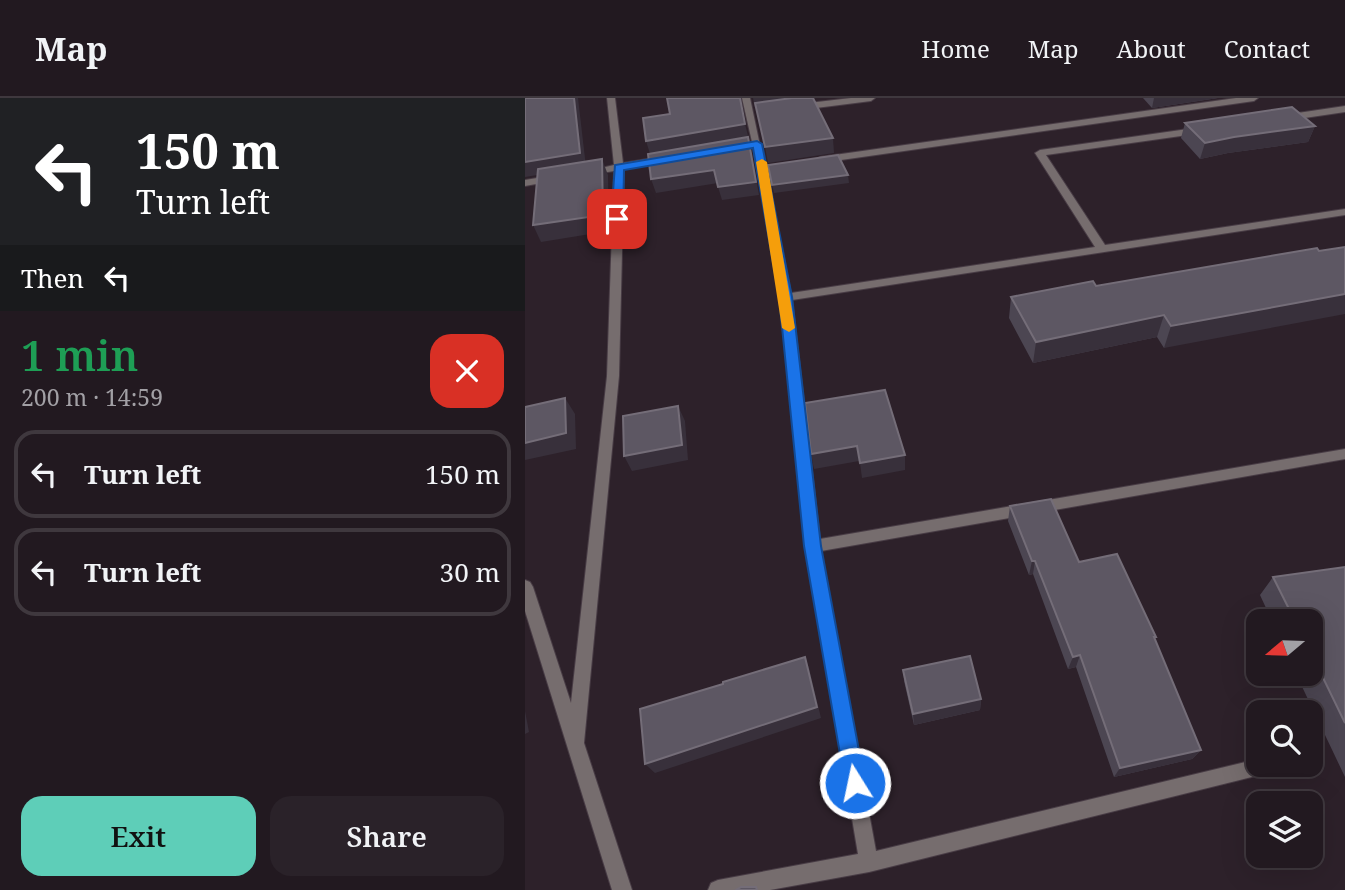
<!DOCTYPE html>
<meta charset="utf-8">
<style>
body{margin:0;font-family:"Noto Serif",serif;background:#2a2229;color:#f1f3f6;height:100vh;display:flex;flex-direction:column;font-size:26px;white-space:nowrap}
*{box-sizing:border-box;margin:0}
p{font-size:23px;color:#a2a0a5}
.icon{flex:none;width:38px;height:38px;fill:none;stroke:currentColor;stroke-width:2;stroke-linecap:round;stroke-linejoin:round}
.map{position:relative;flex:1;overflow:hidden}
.side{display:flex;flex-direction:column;background:#221920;width:525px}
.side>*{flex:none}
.banner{background:#202124;color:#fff;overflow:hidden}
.needle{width:46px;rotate:251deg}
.fabs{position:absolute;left:721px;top:511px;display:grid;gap:14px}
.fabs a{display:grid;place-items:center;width:77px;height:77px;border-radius:14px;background:#221920;box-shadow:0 7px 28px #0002,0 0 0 2px #3f383e;font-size:35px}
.pin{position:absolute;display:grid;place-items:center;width:60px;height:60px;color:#fff;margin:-30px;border-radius:14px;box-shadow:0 4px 10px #0006}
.me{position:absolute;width:77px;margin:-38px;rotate:350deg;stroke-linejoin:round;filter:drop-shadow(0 0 5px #0008)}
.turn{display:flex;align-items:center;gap:24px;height:147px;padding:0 21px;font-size:32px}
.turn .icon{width:91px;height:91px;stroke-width:2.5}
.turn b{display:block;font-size:49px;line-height:60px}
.then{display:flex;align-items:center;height:66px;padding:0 21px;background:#0003;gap:14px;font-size:26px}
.round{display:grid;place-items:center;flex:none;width:74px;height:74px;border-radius:21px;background:#2a2229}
.summary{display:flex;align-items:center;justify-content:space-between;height:119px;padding:0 21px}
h1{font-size:42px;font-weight:600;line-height:52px;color:#1e9e55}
.button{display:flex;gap:14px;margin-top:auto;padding:14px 21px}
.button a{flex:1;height:80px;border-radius:21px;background:#5eceb8;color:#111;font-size:28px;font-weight:600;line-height:80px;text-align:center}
.button a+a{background:#2a2229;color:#f1f3f6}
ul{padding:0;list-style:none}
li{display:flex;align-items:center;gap:21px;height:88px;margin:0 14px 10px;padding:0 7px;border:4px solid #3f383e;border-radius:21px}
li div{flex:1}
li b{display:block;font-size:26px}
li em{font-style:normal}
header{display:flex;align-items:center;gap:42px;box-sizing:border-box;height:98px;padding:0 35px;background:#221920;border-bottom:2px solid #3f383e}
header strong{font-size:33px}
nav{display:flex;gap:38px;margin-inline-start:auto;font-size:24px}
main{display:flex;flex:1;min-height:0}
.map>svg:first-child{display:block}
</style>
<header>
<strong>Map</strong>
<nav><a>Home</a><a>Map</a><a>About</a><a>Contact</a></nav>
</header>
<main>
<section class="side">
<div class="banner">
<div class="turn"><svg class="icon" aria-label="left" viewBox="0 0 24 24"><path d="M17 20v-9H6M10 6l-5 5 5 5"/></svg><div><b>150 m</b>Turn left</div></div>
<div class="then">Then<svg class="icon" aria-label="left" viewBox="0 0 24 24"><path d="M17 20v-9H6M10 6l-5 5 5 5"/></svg></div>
</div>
<div class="summary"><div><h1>1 min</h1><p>200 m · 14:59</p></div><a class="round" style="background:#d93025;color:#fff"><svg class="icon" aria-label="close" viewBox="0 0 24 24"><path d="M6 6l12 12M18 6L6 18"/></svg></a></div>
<ul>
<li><svg class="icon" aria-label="left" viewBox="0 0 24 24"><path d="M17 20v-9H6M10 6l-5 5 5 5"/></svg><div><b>Turn left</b></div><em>150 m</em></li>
<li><svg class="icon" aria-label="left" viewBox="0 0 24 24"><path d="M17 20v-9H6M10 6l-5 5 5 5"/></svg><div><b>Turn left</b></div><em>30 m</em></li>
</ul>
<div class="button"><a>Exit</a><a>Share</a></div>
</section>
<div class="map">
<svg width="820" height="792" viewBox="0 0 820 792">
<rect width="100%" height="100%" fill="#2d212a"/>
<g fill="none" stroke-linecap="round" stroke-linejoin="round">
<defs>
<g id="minor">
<polygon points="82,0 90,0 98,65 140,58 145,61 140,64 99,71 94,278 59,645 107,792 87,792 0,513 0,482 5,484 8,489 46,605 82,278 89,73 64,77 59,74 89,67"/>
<polygon points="217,0 225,0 266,195 570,149 510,55 515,52 677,29 681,32 677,35 521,57 580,147 820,111 820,117 267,202 295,441 820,351 820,361 296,453 351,753 733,661 733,667 754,667 751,673 344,774 245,792 183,792 186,785 193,782 333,756 281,448 255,199 228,49 221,47 227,44"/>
<polygon points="326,0 350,0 346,3 275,12 271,9 275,6"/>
<polygon points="711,0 733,0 729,3 295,65 290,62 295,59"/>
<polygon points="820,8 820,14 759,23 755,20 759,17"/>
<polygon points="30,77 33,78 33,82 0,88 0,82"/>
</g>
</defs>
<!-- minor casing -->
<use href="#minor" stroke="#483c45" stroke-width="2"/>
<!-- minor -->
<use href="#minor" fill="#766d6e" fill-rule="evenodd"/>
</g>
<!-- wall -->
<g fill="#4c4652">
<polygon points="618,0 693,0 627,10"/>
<polygon points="660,25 790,28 783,44 703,55 675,61 656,40"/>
<polygon points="792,150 639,250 632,239 508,265 484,220 486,199 571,188"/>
<polygon points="485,408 554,464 630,542 676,652 667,661 589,679 551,569 543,571 508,476 504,477 483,423"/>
<polygon points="820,469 820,679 771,576 786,576 786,523 747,523 735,497 748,479"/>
<polygon points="378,572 456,601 455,612 389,627 379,583"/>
</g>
<!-- shaded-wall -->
<g fill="#38303b">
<polygon points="49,0 53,0 61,69 0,79 0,64"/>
<polygon points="228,0 284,0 284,3 230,10"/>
<polygon points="629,0 693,0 627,10"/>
<polygon points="220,26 224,42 234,97 197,102 193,89 224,42 126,59 121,43"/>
<polygon points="790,28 783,44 703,55 675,61 680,45 709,39"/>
<polygon points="308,40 309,55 243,65 240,49"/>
<polygon points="77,61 83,77 84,133 16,144 8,127"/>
<polygon points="189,72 193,85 131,95 126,81"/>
<polygon points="323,77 324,85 249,95 247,87"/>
<polygon points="820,196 820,216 639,250 646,228"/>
<polygon points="639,217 632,239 508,265 511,244"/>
<polygon points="40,300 50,316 51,351 0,362 0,345"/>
<polygon points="153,308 160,323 163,362 107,373 99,358"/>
<polygon points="332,348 334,363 289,371 286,356"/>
<polygon points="380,357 380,372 337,380 335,365"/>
<polygon points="507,463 510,463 508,476 504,477"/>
<polygon points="555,557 551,569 543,571 548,559"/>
<polygon points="280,559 284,570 296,620 130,675 120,666"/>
<polygon points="456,601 455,612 389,627 388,616"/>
<polygon points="0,613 4,634 0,636"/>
<polygon points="676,652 667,661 589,679 595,670"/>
</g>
<!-- building -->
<g fill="#5d5763" stroke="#746d78" stroke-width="2">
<polygon points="0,0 49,0 55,55 0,64"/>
<polygon points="142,0 215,0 220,26 121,43 118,20 145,16"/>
<polygon points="267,0 288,0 308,40 240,49 230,5"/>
<polygon points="767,9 790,28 709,39 680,45 660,25"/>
<polygon points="223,39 231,84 193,89 189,72 126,81 123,56"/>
<polygon points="313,57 323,77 247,87 243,67"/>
<polygon points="77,61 78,117 8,127 13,71"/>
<polygon points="820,149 820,196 646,228 639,217 511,244 486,199 568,183 571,188 792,150 794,153"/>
<polygon points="360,292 380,357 335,365 332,348 286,356 280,305"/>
<polygon points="40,300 41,335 0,345 0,309"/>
<polygon points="153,308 157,347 99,358 98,318"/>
<polygon points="526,401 554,464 592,456 631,539 629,539 676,652 595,670 555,557 548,559 510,463 507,463 485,408"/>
<polygon points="820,469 820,625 786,555 786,523 770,523 748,479"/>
<polygon points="445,558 456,601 388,616 378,572"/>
<polygon points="280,559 292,609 120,666 115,611 198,586 198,584"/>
<polygon points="216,789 231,789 232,792 211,792"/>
</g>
<!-- route -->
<polygon fill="#1a73e8" stroke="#114b97" stroke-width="2" points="232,43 237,46 267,199 296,448 340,685 337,692 330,695 323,692 320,685 279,448 254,199 228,50 99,72 98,121 92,125 86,121 90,67"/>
<!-- slow -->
<polygon fill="#f59e0b" points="237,61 242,64 270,230 264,234 257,230 231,64"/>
</svg>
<div class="fabs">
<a><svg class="needle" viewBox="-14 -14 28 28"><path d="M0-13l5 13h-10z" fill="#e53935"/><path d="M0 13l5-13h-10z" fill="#a2a0a5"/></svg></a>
<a><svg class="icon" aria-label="search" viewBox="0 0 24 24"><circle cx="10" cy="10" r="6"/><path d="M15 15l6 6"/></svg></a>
<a><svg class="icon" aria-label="layers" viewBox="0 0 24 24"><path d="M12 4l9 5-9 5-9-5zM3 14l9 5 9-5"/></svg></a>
</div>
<div class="pin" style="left:92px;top:121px;background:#d93025"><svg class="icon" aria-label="arrive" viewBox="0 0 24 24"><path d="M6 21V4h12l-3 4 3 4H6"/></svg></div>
<svg class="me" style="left:330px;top:685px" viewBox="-20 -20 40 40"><circle r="17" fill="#1a73e8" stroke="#fff" stroke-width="3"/><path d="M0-11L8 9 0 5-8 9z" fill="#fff"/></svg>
</div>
</main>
